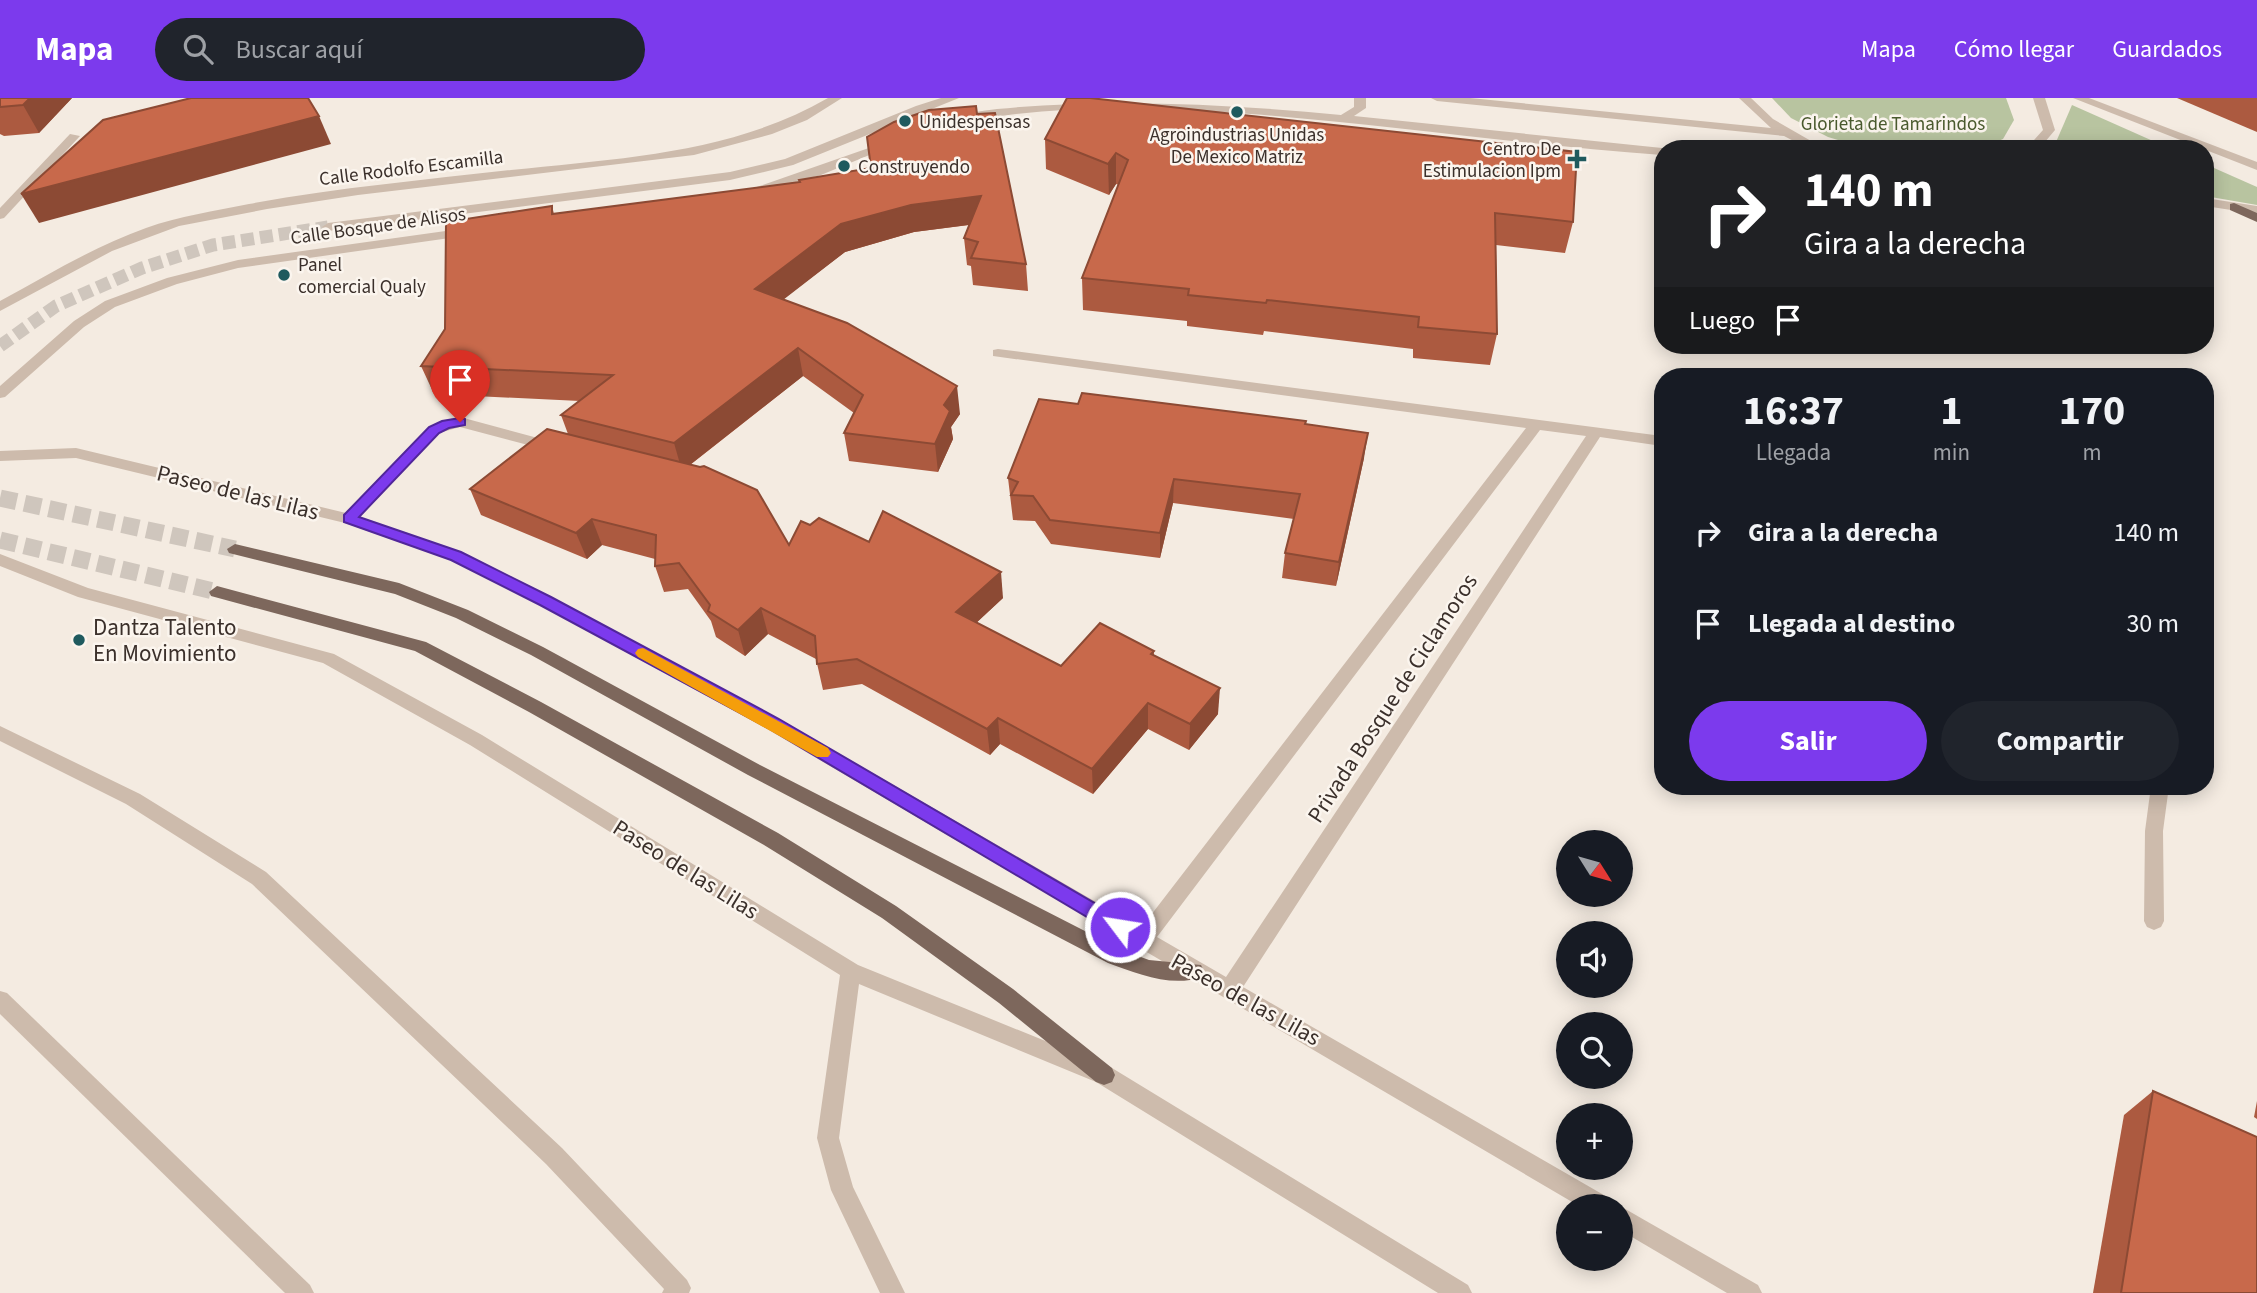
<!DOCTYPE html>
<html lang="es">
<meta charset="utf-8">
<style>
body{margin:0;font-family:"Source Sans 3",sans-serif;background:#20242c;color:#f1f3f6;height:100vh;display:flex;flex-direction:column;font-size:26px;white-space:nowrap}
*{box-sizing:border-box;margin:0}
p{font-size:23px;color:#9ea1a6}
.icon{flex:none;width:38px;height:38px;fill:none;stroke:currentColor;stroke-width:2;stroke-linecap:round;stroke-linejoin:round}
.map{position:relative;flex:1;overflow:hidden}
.drawer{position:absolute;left:1654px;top:270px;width:560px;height:427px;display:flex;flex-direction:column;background:#171b24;border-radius:28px;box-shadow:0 4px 18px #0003}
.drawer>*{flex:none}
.banner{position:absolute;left:1654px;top:42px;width:560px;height:214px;border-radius:28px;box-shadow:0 4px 18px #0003;background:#202124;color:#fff;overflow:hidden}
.needle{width:46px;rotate:127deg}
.buttons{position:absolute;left:1556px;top:732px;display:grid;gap:14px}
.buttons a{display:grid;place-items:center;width:77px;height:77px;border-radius:50%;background:#171b24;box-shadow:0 4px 18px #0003;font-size:35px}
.pin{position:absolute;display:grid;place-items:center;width:60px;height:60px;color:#fff;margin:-72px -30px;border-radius:50% 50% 50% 0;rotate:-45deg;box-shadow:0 0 7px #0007}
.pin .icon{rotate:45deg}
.me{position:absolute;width:77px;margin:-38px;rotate:301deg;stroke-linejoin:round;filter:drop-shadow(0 0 5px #0008)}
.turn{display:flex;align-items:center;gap:24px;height:147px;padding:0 35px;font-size:32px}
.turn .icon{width:91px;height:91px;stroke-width:2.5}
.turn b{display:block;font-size:49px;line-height:60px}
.then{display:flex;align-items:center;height:66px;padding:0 35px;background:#0003;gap:14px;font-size:26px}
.eta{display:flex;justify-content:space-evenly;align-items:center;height:119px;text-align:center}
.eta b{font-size:42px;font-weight:700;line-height:49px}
.action{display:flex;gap:14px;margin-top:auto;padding:14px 35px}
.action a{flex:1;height:80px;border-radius:42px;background:#7c3aed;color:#fff;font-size:28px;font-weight:700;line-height:80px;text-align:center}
.action a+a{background:#20242c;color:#f1f3f6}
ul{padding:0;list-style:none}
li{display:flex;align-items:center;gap:21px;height:91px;padding:0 35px}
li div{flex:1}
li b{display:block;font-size:26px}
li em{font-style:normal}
header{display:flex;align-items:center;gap:42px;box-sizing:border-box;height:98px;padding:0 35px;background:#7c3aed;color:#fff}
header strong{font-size:33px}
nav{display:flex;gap:38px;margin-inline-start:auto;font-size:24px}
.search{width:490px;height:63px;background:#20242c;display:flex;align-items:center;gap:18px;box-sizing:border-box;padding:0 24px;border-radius:38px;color:#9ea1a6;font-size:26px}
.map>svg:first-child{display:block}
</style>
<header>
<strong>Mapa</strong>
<div class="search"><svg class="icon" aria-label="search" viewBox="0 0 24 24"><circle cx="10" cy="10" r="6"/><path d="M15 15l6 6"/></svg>Buscar aquí</div>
<nav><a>Mapa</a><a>Cómo llegar</a><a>Guardados</a></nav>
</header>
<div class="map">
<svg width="2257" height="1195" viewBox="0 0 2257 1195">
<rect width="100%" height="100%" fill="#f4ebe1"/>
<!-- green -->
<g fill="#b8c4a0">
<polygon points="1772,0 2006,0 2014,22 2003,41 1980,51 1868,51 1828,39 1791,20"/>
<polygon points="2072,7 2171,51 2053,51"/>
<polygon points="2205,66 2257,89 2257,107 2205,98"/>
</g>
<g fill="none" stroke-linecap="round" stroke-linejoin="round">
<!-- minor-tunnel -->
<polyline stroke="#cfc6bd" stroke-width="13" stroke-dasharray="13 6" stroke-linecap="butt" points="0,248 56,208 142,170 213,147 328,129"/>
<!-- major-tunnel -->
<g stroke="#cfc6bd" stroke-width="17" stroke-dasharray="17 8" stroke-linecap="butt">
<polyline points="0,400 235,451"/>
<polyline points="0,442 217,494"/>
</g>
<!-- minor -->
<g fill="#cdbbac" fill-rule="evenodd">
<path d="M828 0H842L807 22 772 36 694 57 358 97 267 111 179 128 112 153 0 213V203C48 177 95 148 146 130 179 118 215 113 249 106 336 90 424 82 511 72 620 60 731 56 828 0Z"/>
<polygon points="941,0 959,0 793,67 730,82 328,133 322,129 328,125 730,74 785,61 916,8"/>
<path d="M1354 0H1366V10L1354 18 1662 50V57C1525 47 1389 27 1251 16 1152 9 1054 5 956 26L950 23C961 15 983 13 997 11 1110 0 1227 6 1341 17L1354 9Z"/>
<polygon points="1431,0 1470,0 1771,30 1739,0 1751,0 1773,21 1825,51 1809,51 1784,38 1437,3"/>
<polygon points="2033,0 2045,0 2055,32 2039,51 2026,51 2043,32"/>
<polygon points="2073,0 2089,0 2257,64 2257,72"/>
<polygon points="70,36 80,38 4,120 0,121 0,110"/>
<polygon points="886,44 896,46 821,77 757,95 751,91"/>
<polygon points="2205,100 2257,108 2257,116 2205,108"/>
<polygon points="467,130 473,134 471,137 238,170 177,186 115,209 84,229 5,299 0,300 0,288 74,223 105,203 167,180 238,162"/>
<path d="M998 251 1662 338V348L1600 339 1243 889 1609 1100 1612 1108H1579L767 631 540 507 450 462 345 425 76 360 0 363V353L76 350 346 415 429 329 441 323 460 319 560 346 562 349 560 352 555 354 460 329 439 335 360 419 462 454 552 499 779 621 1141 830 1526 330 993 258V252ZM1540 332 1586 338 1226 879 1157 839Z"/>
<polygon points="0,456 88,490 334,556 482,637 858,867 1112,970 1468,1187 1472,1195 1438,1195 1096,984 859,886 839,1040 853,1089 905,1195 880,1195 831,1092 817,1040 840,877 470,647 323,565 78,499 0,468"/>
<polygon points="0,628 140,696 266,774 562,1050 687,1182 691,1190 689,1195 662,1195 664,1191 546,1066 252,786 126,706 0,643"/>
<polygon points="2151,688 2169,688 2163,733 2164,823 2161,829 2154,832 2147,829 2144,823 2145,733"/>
<polygon points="0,893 7,895 310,1187 314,1195 285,1195 0,916"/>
<polygon points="1620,1108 1758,1187 1762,1195 1727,1195 1620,1132"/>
</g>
<!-- major -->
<g fill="#7d675c" fill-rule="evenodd">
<polygon points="2234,105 2257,115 2257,124 2230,112 2230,106"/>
<path d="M235 446 399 485 468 512 543 549 760 667 1122 852 1149 862 1201 867 1204 873 1201 879C1172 890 1136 875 1108 865L748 677 531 557 456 520 395 496 229 455 227 451Z"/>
<polygon points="217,488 426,544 541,604 778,735 896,808 1013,891 1112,970 1115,977 1112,984 1104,987 1096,984 999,905 882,820 764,747 529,614 415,553 211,498 209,494"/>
</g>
</g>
<!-- wall -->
<g fill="#ac5a40">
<polygon points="0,0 72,0 39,35 4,38 0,36"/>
<polygon points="2177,0 2257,0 2257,34"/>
<polygon points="977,16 1026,166 1028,193 973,187 971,168 967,167 964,140 969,127 914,134 845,154 783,201 960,316 951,329 953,341 938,374 849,363 844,335 854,315 803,278 690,367 789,447 810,427 869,444 1003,500 976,525 1061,568 1154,553 1154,558 1218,616 1189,652 1148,631 1093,696 1000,646 990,657 862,586 823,592 816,561 768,536 745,558 716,539 711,523 688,491 664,494 655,468 655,461 602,447 587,461 481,417 470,391 568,336 561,317 580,303 434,296 421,268 552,108 554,116 800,84 871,70"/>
<polygon points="1045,41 1573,124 1565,155 1496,147 1497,236 1490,267 1413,260 1413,251 1264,233 1263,237 1187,228 1187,223 1083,212 1082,180 1119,87 1116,86 1109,97 1046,71"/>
<polygon points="1078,306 1364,360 1336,488 1282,480 1285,455 1294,421 1173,405 1160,460 1051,446 1035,423 1013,422 1008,380"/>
<polygon points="2153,993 2257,1195 2093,1195 2124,1017"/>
<polygon points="2257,1003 2257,1021 2254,1019"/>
</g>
<!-- shaded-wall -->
<g fill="#8c4a34">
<polygon points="30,0 72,0 39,35 23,7"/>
<polygon points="319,18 331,46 39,125 21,96"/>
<polygon points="1116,55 1116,86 1109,97 1108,66"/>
<polygon points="981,98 983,125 914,134 845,154 761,219 755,191 841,126 911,107"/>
<polygon points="798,250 803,278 682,373 674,345"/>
<polygon points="957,288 960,316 951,329 953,341 938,374 935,346 944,307"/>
<polygon points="1368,335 1364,360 1336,488 1339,464"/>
<polygon points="1174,381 1173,405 1160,460 1160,435"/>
<polygon points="592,421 602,447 587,461 576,435"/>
<polygon points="1001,474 1003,500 960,540 956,514"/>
<polygon points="761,510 768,536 745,558 738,532"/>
<polygon points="1220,590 1218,616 1189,652 1190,626"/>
<polygon points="1148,605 1148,631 1093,696 1092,671"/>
<polygon points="998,620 1000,646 990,657 987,631"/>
</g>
<!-- building -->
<g fill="#c8694b" stroke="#8c4a34" stroke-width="2">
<polygon points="0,0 30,0 23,7 0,9"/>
<polygon points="191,0 308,0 319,18 21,96 103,22"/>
<polygon points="1067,0 1090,0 1577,54 1573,124 1495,115 1497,236 1418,229 1419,219 1267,202 1266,205 1188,197 1189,191 1082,180 1128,62 1116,55 1108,66 1045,41"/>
<polygon points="976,8 977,16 995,15 1026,166 971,160 978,144 964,140 981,98 911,107 841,126 755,191 847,225 957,288 944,307 950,313 935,346 844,335 863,297 798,250 674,345 561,317 613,277 421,268 445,231 446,124 552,108 552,116 800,84 799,82 871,70 867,39 894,24 929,12"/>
<polygon points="1082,295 1306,323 1305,326 1368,335 1339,464 1285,455 1300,396 1174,381 1160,435 1050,422 1033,398 1011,397 1018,384 1008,380 1039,301 1078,306"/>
<polygon points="547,331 700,369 704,368 757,392 789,447 801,423 810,427 819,420 869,444 883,413 1001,474 956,514 1061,568 1100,525 1154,553 1151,556 1220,590 1190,626 1148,605 1092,671 998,620 987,631 857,561 817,566 815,538 761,510 738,532 708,513 710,507 679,465 655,468 656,437 592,421 576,435 470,391"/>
<polygon points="2153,993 2257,1039 2257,1195 2121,1195"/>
</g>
<!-- route -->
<polygon fill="#7c3aed" stroke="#51269a" stroke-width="2" points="460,320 465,321 465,327 449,330 439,335 359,419 461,454 551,499 779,621 1127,824 1129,829 1127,835 1120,837 1114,835 768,630 540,507 451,462 344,424 344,417 429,329 442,323"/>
<!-- slow -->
<polygon fill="#f59e0b" points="643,550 828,650 831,655 828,659 817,659 638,559 635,555 638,551"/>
<!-- markers -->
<g fill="#1f5a5e" stroke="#fbf5ee" stroke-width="2.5">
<circle cx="1237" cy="14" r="7"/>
<circle cx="905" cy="23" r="7"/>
<path d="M1573.5 50.5h7v7h7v7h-7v7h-7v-7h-7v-7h7z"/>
<circle cx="844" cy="68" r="7"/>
<circle cx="284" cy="177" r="7"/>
<circle cx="79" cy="542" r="7"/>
</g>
<g text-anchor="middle" stroke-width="5" stroke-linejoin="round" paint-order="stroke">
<!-- far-poi labels -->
<g font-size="19" fill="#3b302b" stroke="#fbf5ee" text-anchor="start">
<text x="919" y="30">Unidespensas</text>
<text x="1237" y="43" text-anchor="middle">Agroindustrias Unidas<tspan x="1237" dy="22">De Mexico Matriz</tspan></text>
<text x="1561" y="57" text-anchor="end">Centro De<tspan x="1561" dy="22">Estimulacion Ipm</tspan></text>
<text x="858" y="75">Construyendo</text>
<text x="298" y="173">Panel<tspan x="298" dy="22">comercial Qualy</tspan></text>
</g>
<!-- far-park labels -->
<g font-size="19" fill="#4a5a2e" stroke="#fbf5ee">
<text x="1893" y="32">Glorieta de Tamarindos</text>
</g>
<!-- far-street labels -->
<g font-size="19" fill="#3b302b" stroke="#fbf5ee">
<text transform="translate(411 69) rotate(-7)" y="7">Calle Rodolfo Escamilla</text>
<text transform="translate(378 127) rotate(-8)" y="7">Calle Bosque de Alisos</text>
</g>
<!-- street labels -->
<g font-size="23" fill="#3b302b" stroke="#fbf5ee">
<text transform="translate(238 394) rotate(14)" y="8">Paseo de las Lilas</text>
<text transform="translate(1392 600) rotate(-57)" y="8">Privada Bosque de Ciclamoros</text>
<text transform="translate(686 771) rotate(32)" y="8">Paseo de las Lilas</text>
<text transform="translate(1246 901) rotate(29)" y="8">Paseo de las Lilas</text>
</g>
<!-- poi labels -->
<g font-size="23" fill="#3b302b" stroke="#fbf5ee" text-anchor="start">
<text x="93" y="537">Dantza Talento<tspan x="93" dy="26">En Movimiento</tspan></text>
</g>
</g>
</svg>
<div class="buttons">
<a><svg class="needle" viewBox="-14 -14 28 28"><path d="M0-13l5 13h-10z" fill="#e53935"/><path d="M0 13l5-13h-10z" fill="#9ea1a6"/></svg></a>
<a><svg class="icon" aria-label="sound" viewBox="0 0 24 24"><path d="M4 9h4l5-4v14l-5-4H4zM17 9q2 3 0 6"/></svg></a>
<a><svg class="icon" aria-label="search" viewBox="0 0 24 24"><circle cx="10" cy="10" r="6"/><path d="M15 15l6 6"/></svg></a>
<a>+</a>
<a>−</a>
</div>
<div class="pin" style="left:460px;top:324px;background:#d93025"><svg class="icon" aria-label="arrive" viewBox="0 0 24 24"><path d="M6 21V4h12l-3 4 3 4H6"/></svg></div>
<svg class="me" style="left:1120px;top:829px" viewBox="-20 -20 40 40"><circle r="17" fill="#7c3aed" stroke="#fff" stroke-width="3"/><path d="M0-11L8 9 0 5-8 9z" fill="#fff"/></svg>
<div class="banner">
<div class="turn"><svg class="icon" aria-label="right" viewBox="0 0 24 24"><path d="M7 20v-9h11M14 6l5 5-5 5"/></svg><div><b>140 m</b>Gira a la derecha</div></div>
<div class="then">Luego<svg class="icon" aria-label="arrive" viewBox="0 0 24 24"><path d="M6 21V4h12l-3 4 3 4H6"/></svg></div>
</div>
<section class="drawer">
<div class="eta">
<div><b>16:37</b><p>Llegada</p></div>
<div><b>1</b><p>min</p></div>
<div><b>170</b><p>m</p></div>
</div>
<ul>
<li><svg class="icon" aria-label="right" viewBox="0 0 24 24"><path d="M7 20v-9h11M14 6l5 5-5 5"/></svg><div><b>Gira a la derecha</b></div><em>140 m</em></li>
<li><svg class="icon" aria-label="arrive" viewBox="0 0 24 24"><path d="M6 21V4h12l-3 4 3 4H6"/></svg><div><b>Llegada al destino</b></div><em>30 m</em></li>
</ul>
<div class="action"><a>Salir</a><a>Compartir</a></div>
</section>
</div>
